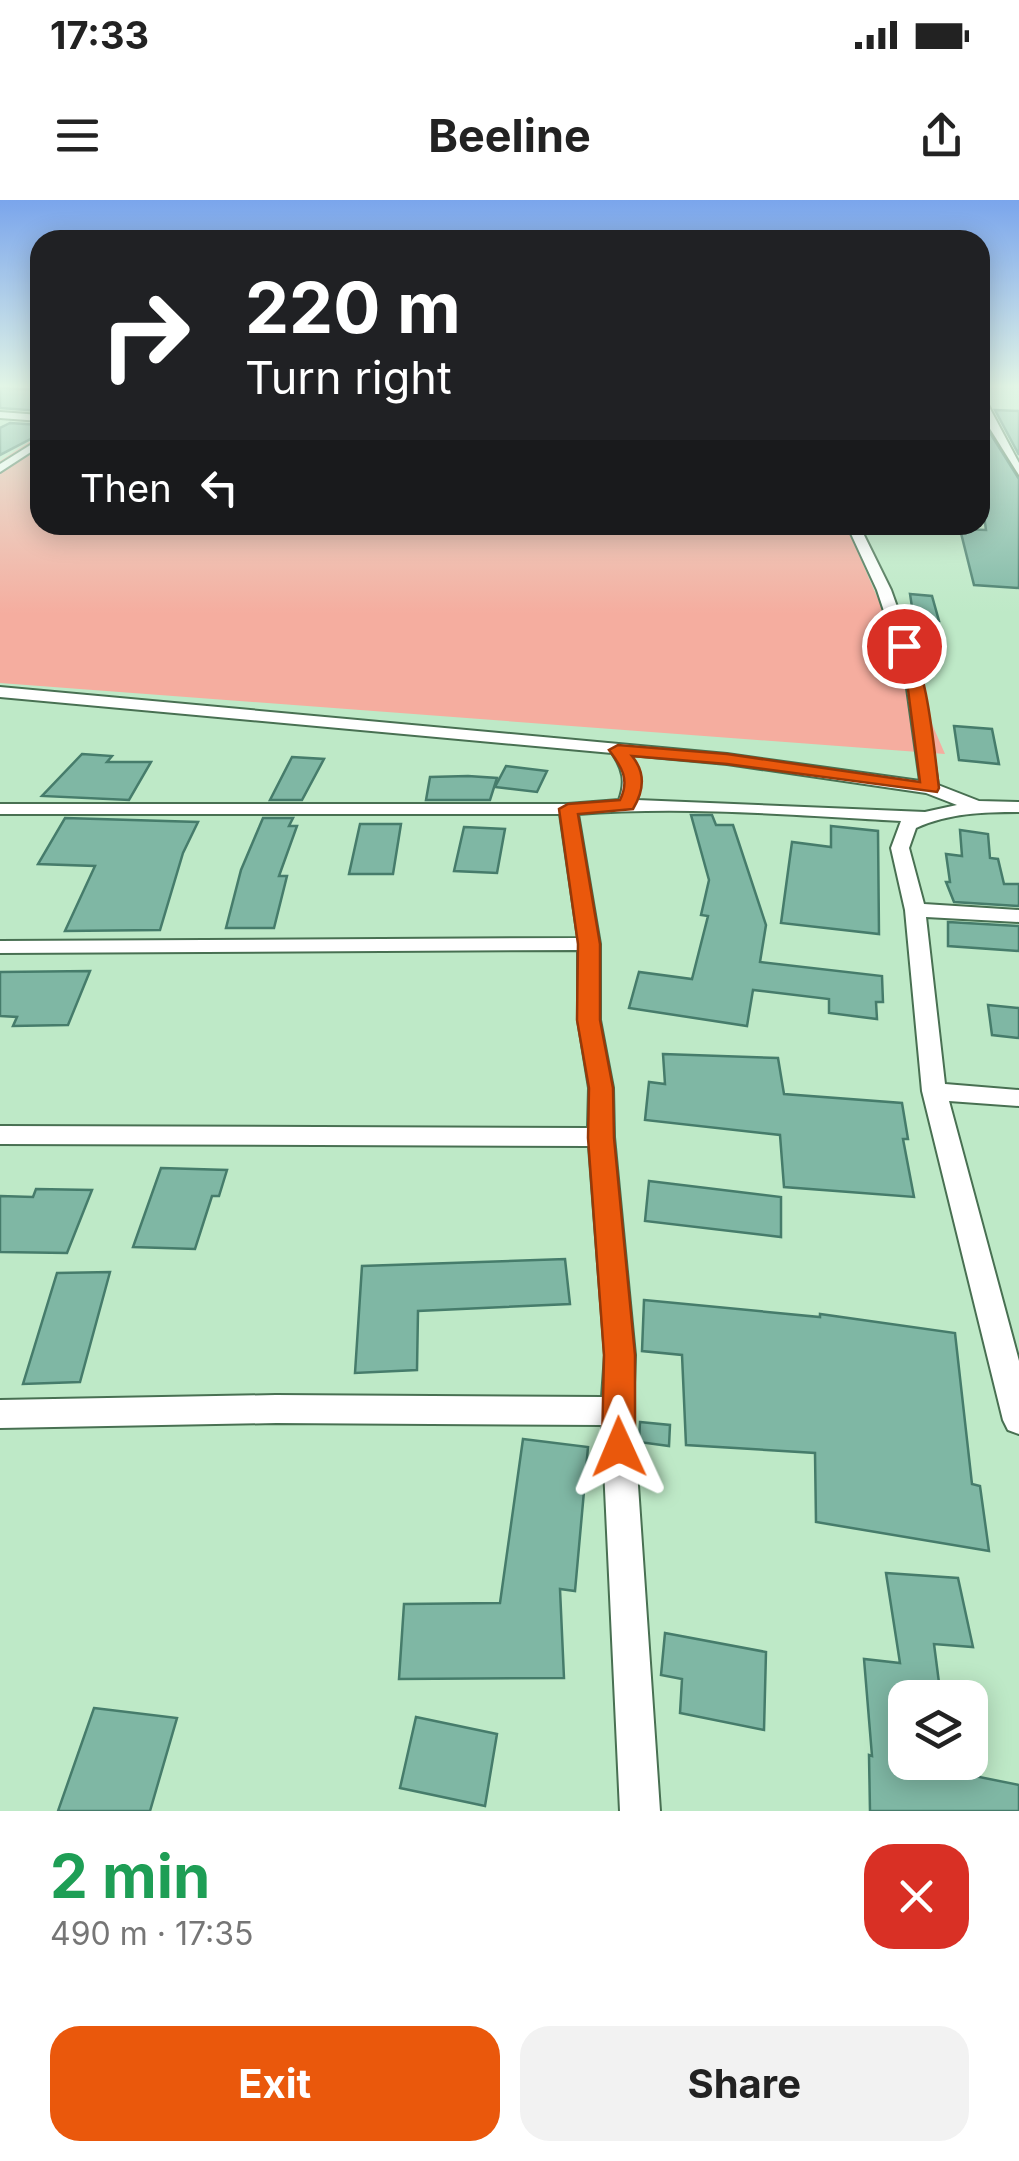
<!DOCTYPE html>
<html lang="en">
<head>
<meta charset="utf-8">
<style>
	:root { --surface:#fff; --page:#f2f2f2; --text:#222; --muted:#767676; --accent:#ea580c }
	body { margin:0; font-family:Inter,sans-serif; background:var(--page); color:var(--text); height:100vh; display:flex; flex-direction:column; font-size:38px; white-space:nowrap }
	* { box-sizing:border-box; margin:0 }
	p { font-size:32px; color:var(--muted) }
	.icon { flex:none; width:55px; height:55px; fill:none; stroke:currentColor; stroke-width:2; stroke-linecap:round; stroke-linejoin:round }
	.map { position:relative; height:1611px; overflow:hidden }
	.panel { display:flex; flex-direction:column; background:var(--surface); flex:1 }
	.panel>* { flex:none }
	.banner { position:absolute; left:30px; top:30px; width:960px; height:305px; border-radius:30px; box-shadow:0 5px 25px #0003; background:#202124; color:#fff; overflow:hidden }
	.tools { position:absolute; left:888px; top:1480px; display:grid; gap:20px }
	.tools a { display:grid; place-items:center; width:100px; height:100px; border-radius:20px; background:var(--surface); box-shadow:0 5px 25px #0003; font-size:50px }
	.pin { position:absolute; display:grid; place-items:center; width:85px; height:85px; color:#fff; margin:-42px; border:5px solid #fff; border-radius:50%; box-shadow:0 2px 10px #0007 }
	.me { position:absolute; width:110px; margin:-55px; rotate:359deg; stroke-linejoin:round; filter:drop-shadow(0 0 8px #0008) }
	.turn { display:flex; align-items:center; gap:35px; height:210px; padding:0 50px; font-size:45px }
	.turn .icon { width:130px; height:130px; stroke-width:2.5 }
	.turn b { display:block; font-size:70px; line-height:85px }
	.then { display:flex; align-items:center; height:95px; padding:0 50px; background:#0003; gap:20px; font-size:38px }
	.round { display:grid; place-items:center; flex:none; width:105px; height:105px; border-radius:30px; background:var(--page) }
	.overview { display:flex; align-items:center; justify-content:space-between; height:170px; padding:0 50px }
	h1 { font-size:60px; font-weight:700; line-height:75px; color:#1e9e55 }
	.primary-button { display:flex; gap:20px; margin-top:auto; padding:20px 50px }
	.primary-button a { flex:1; height:115px; border-radius:30px; background:var(--accent); color:#fff; font-size:40px; font-weight:700; line-height:115px; text-align:center }
	.primary-button a+a { background:var(--page); color:var(--text) }
	.status { display:flex; justify-content:space-between; align-items:center; height:70px; padding:0 50px; background:var(--surface); direction:ltr }
	.status svg { height:28px; fill:currentColor }
	header { display:flex; justify-content:space-between; align-items:center; height:130px; padding:0 50px; background:var(--surface); font-size:45px; font-weight:700 }
	.map>svg:first-child { display:block }
</style>
</head>
<body>
<div class="status"><b>17:33</b><svg viewBox="0 0 49 12"><path d="M0 12V9h3v3zM5 12V6h3v6zM10 12V3h3v9zM15 12V0h3v12zM26 1h20v11H26zM47 4h2v5h-2z"/></svg></div>
<header><svg class="icon" aria-label="menu" viewBox="0 0 24 24"><path d="M4 6h16M4 12h16M4 18h16"/></svg>Beeline<svg class="icon" aria-label="share" viewBox="0 0 24 24"><path d="M12 15V3M7 8l5-5 5 5M5 13v7h14v-7"/></svg></header>
<div class="map">
<svg width="1019" height="1611" viewBox="0 0 1019 1611">
	<rect width="100%" height="100%" fill="#bee9c7"/>
	<path fill="#f5ad9f" d="M40 235V325H846L945 554 0 483V261Z"/>
	<g fill="#7fb7a4" stroke="#467c6b" stroke-width="2.5">
		<path d="M0 188 40 190V211L0 208Z"/>
		<path d="M995 210 1019 211V255Z"/>
		<path d="M980 217 1019 279V388L974 385 960 329 986 330 980 287Z"/>
		<path d="M10 223 40 225V234L0 255V228Z"/>
		<path d="M910 394 932 396 939 421 914 420Z"/>
		<path d="M954 526 992 529 999 564 959 560Z"/>
		<path d="M82 554 112 556 107 562H151L129 600 42 596Z"/>
		<path d="M292 557 324 559 302 600H270Z"/>
		<path d="M506 566 547 571 537 592 495 587Z"/>
		<path d="M468 576 497 578 490 600H426L430 577Z"/>
		<path d="M691 615H712L716 625H733L766 725 760 762 882 776 883 802H876L877 819 829 813V799L753 790 747 826 629 808 639 772 692 779 708 716 701 715 709 680Z"/>
		<path d="M65 618 198 622 183 653 160 730 65 731 95 666 38 664Z"/>
		<path d="M263 618H293L289 626H297L279 676H287L274 728H226L241 670Z"/>
		<path d="M360 624H401L393 674H349Z"/>
		<path d="M831 626 878 631 879 734 781 723 792 642 831 647Z"/>
		<path d="M464 627 505 629 497 673 454 671Z"/>
		<path d="M960 630 988 634 990 658 998 659 1004 684H1019V706L954 702 946 682H950L946 654 962 656Z"/>
		<path d="M948 722 1019 726V751L948 746Z"/>
		<path d="M90 771 68 825 13 826 17 817 0 816V772Z"/>
		<path d="M988 805 1019 808V838L992 835Z"/>
		<path d="M663 854 778 858 784 894 902 903 908 939H903L914 997 784 987 780 935 645 920 649 882 665 884Z"/>
		<path d="M161 968 227 970 219 996H212L195 1049 133 1047Z"/>
		<path d="M649 981 781 997V1037L645 1021Z"/>
		<path d="M36 989 92 990 67 1053 0 1052V996L33 997Z"/>
		<path d="M565 1059 570 1104 418 1111 417 1170 355 1173 362 1066Z"/>
		<path d="M110 1072 80 1182 23 1184 57 1073Z"/>
		<path d="M644 1100 820 1117V1114L955 1133 972 1284 980 1286 989 1351 816 1322 815 1253 686 1245 682 1155 642 1151Z"/>
		<path d="M640 1222 670 1225 669 1246 639 1242Z"/>
		<path d="M523 1239 588 1247 575 1391 560 1389 564 1478 399 1479 404 1404 500 1403Z"/>
		<path d="M886 1373 958 1378 973 1447 934 1444 941 1498H905V1562L1019 1585V1611H870L869 1555 872 1556 864 1459 900 1463Z"/>
		<path d="M665 1433 766 1452 764 1530 680 1513 682 1479 661 1475Z"/>
		<path d="M94 1508 177 1518 150 1611H58Z"/>
		<path d="M416 1517 497 1534 485 1606 400 1588Z"/>
	</g>
	<g fill="none" stroke-linecap="round" stroke-linejoin="round">
		<g stroke="#487052" stroke-width="4">
			<g id="street">
				<path d="M980 190 1019 263V275L984 219Z"/>
				<path d="M0 212 40 215V221L0 218Z"/>
				<path d="M40 239V246L0 272V264Z"/>
				<path d="M847 325H859L891 390 921 474 938 585 979 601 1019 602V612C983 612 949 613 916 628L909 648 924 704 1019 710V722L926 717 945 884 1019 890V906L949 901 1019 1161V1234L1008 1230 1003 1220 922 891 905 710 891 648 901 621C794 615 685 606 578 614L600 744V820L613 888 614 937 635 1155 633 1211 660 1611H620L602 1225 276 1223 0 1228V1200L276 1195 602 1197 605 1155 589 946 0 944V926L588 928 589 888 578 820V750L0 753V741L578 738 560 614H0V604H568L619 600C626 582 623 569 612 553L0 497V487L727 554 920 581 905 474 877 390ZM630 555 727 564 926 593 957 605 925 612 637 600 640 576Z"/>
			</g>
		</g>
		<use href="#street" fill="#fff" fill-rule="evenodd"/>
	</g>
	<linearGradient id="sky" x2="0" y2="1"><stop stop-color="#7aa5ec"/><stop offset="0.45" stop-color="#e2f5e6"/><stop offset="1" stop-color="#e2f5e6" stop-opacity="0"/></linearGradient>
	<rect width="1019" height="414" fill="url(#sky)"/>
	<path fill="#ea580c" stroke="#983908" stroke-width="2.5" d="M904 441C927 454 935 560 939 588L937 592 727 564 632 556C646 573 644 591 633 609L578 614 600 744V820L613 888 614 938 635 1155V1247L630 1258 619 1262 607 1258 602 1247 604 1155 588 938 589 888 577 820 578 744 559 609 568 604 620 600C630 580 622 567 609 550L618 545 727 554 920 582 906 474 896 446Z"/>
</svg>
<div class="tools">
<a><svg class="icon" aria-label="layers" viewBox="0 0 24 24"><path d="M12 4l9 5-9 5-9-5zM3 14l9 5 9-5"/></svg></a>
</div>
<div class="pin" style="left:904px;top:446px;background:#d93025"><svg class="icon" aria-label="arrive" viewBox="0 0 24 24"><path d="M6 21V4h12l-3 4 3 4H6"/></svg></div>
<svg class="me" style="left:619px;top:1247px" viewBox="-20 -20 40 40"><path d="M0-17L14 15 0 8-14 15z" fill="#ea580c" stroke="#fff" stroke-width="4"/></svg>
<div class="banner">
<div class="turn"><svg class="icon" aria-label="right" viewBox="0 0 24 24"><path d="M7 20v-9h11M14 6l5 5-5 5"/></svg><div><b>220 m</b>Turn right</div></div>
<div class="then">Then<svg class="icon" aria-label="left" viewBox="0 0 24 24"><path d="M17 20v-9H6M10 6l-5 5 5 5"/></svg></div>
</div>
</div>
<section class="panel">
<div class="overview"><div><h1>2 min</h1><p>490 m · 17:35</p></div><a class="round" style="background:#d93025;color:#fff"><svg class="icon" aria-label="close" viewBox="0 0 24 24"><path d="M6 6l12 12M18 6L6 18"/></svg></a></div>
<div class="primary-button"><a>Exit</a><a>Share</a></div>
</section>
</body>
</html>
